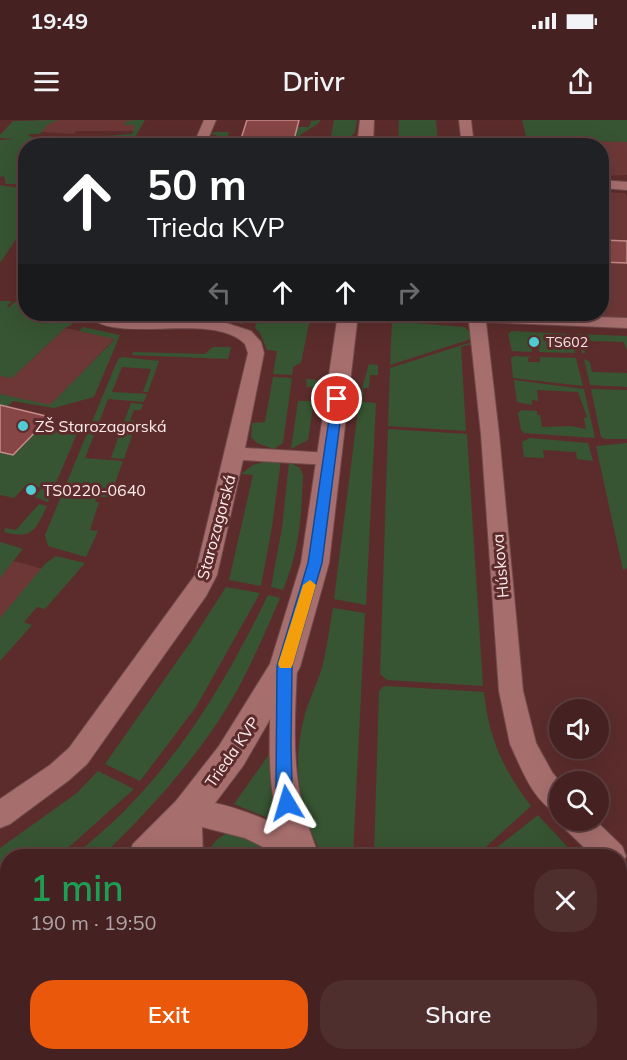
<!DOCTYPE html>
<html lang="en">
<head>
<meta charset="utf-8">
<style>
	:root { --surface:#452121; --page:#4f2e2e; --text:#f1f3f6; --muted:#b0a3a5; --line:#5d3e3f; --accent:#ea580c }
	body { margin:0; font-family:Mulish,sans-serif; background:var(--page); color:var(--text); height:100vh; display:flex; flex-direction:column; font-size:22px; white-space:nowrap }
	* { box-sizing:border-box; margin:0 }
	p { font-size:20px; color:var(--muted) }
	.icon { flex:none; width:33px; height:33px; fill:none; stroke:currentColor; stroke-width:2; stroke-linecap:round; stroke-linejoin:round }
	.map { position:relative; flex:1; overflow:hidden }
	.side { position:absolute; left:0px; top:729px; width:627px; height:212px; display:flex; flex-direction:column; background:var(--surface); border-radius:24px 24px 0 0; box-shadow:0 6px 24px #0002,0 0 0 2px var(--line) }
	.side>* { flex:none }
	.top-card { position:absolute; left:18px; top:18px; width:591px; height:183px; border-radius:24px; box-shadow:0 6px 24px #0002,0 0 0 2px var(--line); background:#202124; color:#fff; overflow:hidden }
	.controls { position:absolute; left:549px; top:579px; display:grid; gap:12px }
	.controls a { display:grid; place-items:center; width:60px; height:60px; border-radius:50%; background:var(--surface); box-shadow:0 6px 24px #0002,0 0 0 2px var(--line); font-size:30px }
	.pin { position:absolute; display:grid; place-items:center; width:51px; height:51px; color:#fff; margin:-26px; border:3px solid #fff; border-radius:50%; box-shadow:0 2px 6px #0007 }
	.me { position:absolute; width:66px; margin:-33px; rotate:353deg; stroke-linejoin:round; filter:drop-shadow(0 0 4px #0008) }
	.turn { display:flex; align-items:center; gap:21px; height:126px; padding:0 30px; font-size:27px }
	.turn .icon { width:78px; height:78px; stroke-width:2.5 }
	.turn b { display:block; font-size:42px; line-height:51px }
	.lanes { display:flex; align-items:center; height:57px; padding:0 30px; background:#0003; justify-content:center; gap:30px; direction:ltr }
	.lanes .off { opacity:.35 }
	.round { display:grid; place-items:center; flex:none; width:63px; height:63px; border-radius:24px; background:var(--page) }
	.headline { display:flex; align-items:center; justify-content:space-between; height:102px; padding:0 30px }
	h1 { font-size:36px; font-weight:600; line-height:45px; color:#1e9e55 }
	.action { display:flex; gap:12px; margin-top:auto; padding:12px 30px }
	.action a { flex:1; height:69px; border-radius:24px; background:var(--accent); color:#fff; font-size:24px; font-weight:600; line-height:69px; text-align:center }
	.action a+a { background:var(--page); color:var(--text) }
	.status { display:flex; justify-content:space-between; align-items:center; height:42px; padding:0 30px; background:var(--surface); direction:ltr }
	.status svg { height:16px; fill:currentColor }
	header { display:flex; justify-content:space-between; align-items:center; height:78px; padding:0 30px; background:var(--surface); font-size:27px; font-weight:600 }
	.map>svg:first-child { display:block }
</style>
</head>
<body>
<div class="status"><b>19:49</b><svg viewBox="0 0 49 12"><path d="M0 12V9h3v3zM5 12V6h3v6zM10 12V3h3v9zM15 12V0h3v12zM26 1h20v11H26zM47 4h2v5h-2z"/></svg></div>
<header><svg class="icon" aria-label="menu" viewBox="0 0 24 24"><path d="M4 6h16M4 12h16M4 18h16"/></svg>Drivr<svg class="icon" aria-label="share" viewBox="0 0 24 24"><path d="M12 15V3M7 8l5-5 5 5M5 13v7h14v-7"/></svg></header>
<div class="map">
<svg width="627" height="940" viewBox="0 0 627 940">
	<rect width="100%" height="100%" fill="#5c2c2c"/>
	<g fill="#6d3737">
		<path d="M39 0H141L134 11H76L73 14 29 11Z"/>
		<path d="M528 16 542 17V20L627 22V55L602 56V26L530 25Z"/>
		<path d="M602 72 625 73 627 77V203L402 194H602Z"/>
		<path d="M65 208 115 218 50 286 0 274V256L12 258Z"/>
		<path d="M0 437 46 450 0 501Z"/>
		<path d="M378 933H491L505 940H376Z"/>
	</g>
	<g fill="#375532">
		<path d="M58 0 47 5 40 14H30L28 16 45 19 43 25 26 26 25 57 20 64H6L4 56 0 57V20L15 19 0 18V15L13 1Z"/>
		<path d="M138 0H145L132 22H127L124 25H52L68 19 132 14 135 5H124L126 1Z"/>
		<path d="M320 0 319 3 300 15 297 25H212L217 15 209 14 215 12H229L226 21 293 24 297 7H309L311 1Z"/>
		<path d="M334 0H357L355 13 351 16H331Z"/>
		<path d="M399 0H436L438 25H398Z"/>
		<path d="M522 0H627V22L542 20 541 17 526 16Z"/>
		<path d="M0 65 25 69V106L0 143Z"/>
		<path d="M0 181H12L7 186 9 187 15 182H25L26 194H71L70 203 73 204 65 208 12 258 0 256Z"/>
		<path d="M141 194H246L243 204C212 197 169 207 141 194Z"/>
		<path d="M258 194H311L301 243 293 247 292 255 273 254 277 231 267 230 260 213 255 208Z"/>
		<path d="M392 201 464 207 470 212 471 219 390 245Z"/>
		<path d="M83 207 120 215 94 277 54 288 13 281 5 289 0 288V274L50 285 115 219 79 211Z"/>
		<path d="M512 211 571 214 575 233 539 232V219L529 218 532 232 512 231 508 214Z"/>
		<path d="M578 214 627 216V231L624 222 585 221 587 229H584L585 233H582L577 215Z"/>
		<path d="M472 222V224L461 227 466 311 388 306 390 248Z"/>
		<path d="M213 227H231L228 239 132 235 133 232 205 234Z"/>
		<path d="M515 236 533 237 528 238V242H540V238L535 237 576 238 583 266 513 258 511 238Z"/>
		<path d="M122 237 159 241 148 272H143L151 249 122 247 112 272 147 274 144 282 108 279 98 305 122 307 131 283 143 284 141 290H134L130 300 137 301 124 339 111 338 120 312 96 310 85 338 123 341 110 377H97L95 382H99L90 410 98 411 86 437 48 426 45 415 118 239Z"/>
		<path d="M584 239 590 242 592 252 627 253V267L590 265Z"/>
		<path d="M369 244 378 245V255H370L369 268H363V282L376 283 366 485 334 479 360 275Z"/>
		<path d="M273 257 292 258 283 323 274 329 257 323 251 317 252 303 265 302Z"/>
		<path d="M306 259 317 260 308 320 291 329 298 281H311L312 267H307Z"/>
		<path d="M514 260 584 269 595 318 524 313 521 310 518 293 521 290 537 291V295H540L542 307 571 306 586 309 584 298 587 297 578 272 537 270 538 281 532 280V285L517 282Z"/>
		<path d="M591 269 627 270V319H605L601 317Z"/>
		<path d="M62 303 74 306 78 311 48 382 35 377 42 368 27 364 14 378 0 375V332L13 335 35 312 50 315Z"/>
		<path d="M388 309 467 314 483 566 387 560 380 554Z"/>
		<path d="M530 318 588 323 593 341 577 339 576 332 543 330 544 338 524 337 522 322Z"/>
		<path d="M627 323V448L623 450 596 326Z"/>
		<path d="M271 340H281L272 407 261 466 229 460 253 355 241 354 253 345Z"/>
		<path d="M289 342 300 348 303 355C301 399 300 428 283 470L271 467 282 408Z"/>
		<path d="M39 384 47 386C36 409 33 420 4 412L5 408 16 410Z"/>
		<path d="M0 422 20 428 22 430 0 458Z"/>
		<path d="M56 436 85 443 45 489 37 487 24 502 32 505 0 541V498L45 444Z"/>
		<path d="M226 467 260 473 196 587 140 661 105 644 192 520Z"/>
		<path d="M268 475 280 478C265 513 250 548 231 581 197 638 149 691 102 736H73C163 667 219 576 268 475Z"/>
		<path d="M333 488 365 493 353 736H323C298 692 291 644 305 594 309 580 316 566 321 551 327 531 329 508 333 488Z"/>
		<path d="M387 566 484 572C489 619 503 649 531 686L476 736H374L379 572 382 567Z"/>
		<path d="M270 633 282 704 234 684Z"/>
		<path d="M98 651 134 669 59 736H8L7 776 0 782V728L77 673Z"/>
		<path d="M538 695 576 736H486Z"/>
		<path d="M236 710 288 733 293 736H208C212 721 220 715 236 710Z"/>
		<path d="M627 811V870L620 867V812Z"/>
		<path d="M7 922 8 933H130L117 940H0V926Z"/>
		<path d="M161 933H372L371 940H148Z"/>
	</g>
	<g fill="#874545" stroke="#c58c8a" stroke-width="1.5">
		<path d="M247 0H299L293 24 240 22Z"/>
		<path d="M602 120 627 121V143L602 142Z"/>
		<path d="M0 285 50 297 13 335 0 332Z"/>
	</g>
	<g fill="none" stroke-linecap="round" stroke-linejoin="round">
		<g stroke="#714a4c" stroke-width="2">
			<g id="minor">
				<path d="M204 0H216L205 26H193Z"/>
				<path d="M459 0H471L474 26H462Z"/>
				<path d="M602 60 627 62V70L602 68Z"/>
				<path d="M87 194 220 201 251 211 261 222 264 233 245 328 330 333 337 335 340 339 337 343 330 345 243 340 217 455 206 476 87 644 68 661 10 704 0 708V679L50 645 69 628 195 455 248 233 245 224C212 190 112 227 87 194Z"/>
				<path d="M393 194H509L627 198V208L486 202 499 314 523 571 536 623 552 652 560 662V694C534 685 521 647 510 624L499 571 481 314 469 202 401 199Z"/>
				<path d="M285 537 294 540 297 547C295 595 291 645 304 692 308 708 314 722 319 736H281L245 718 202 707 203 736H175L174 692 178 683C204 674 255 694 279 706 265 654 270 600 273 547L276 540Z"/>
				<path d="M561 700H595L622 726 626 736 622 746 620 747V736H593L565 709Z"/>
				<path d="M8 873V905L0 908V876Z"/>
				<path d="M620 923 627 927V940H589L586 933H620Z"/>
			</g>
		</g>
		<g stroke="#714a4c" stroke-width="2">
			<g id="tertiary">
				<path d="M360 0H374L373 26H357Z"/>
				<path d="M338 194H358L329 443 300 547 243 646 200 703 170 736H128L133 724 176 681 219 626 270 544 301 443Z"/>
				<path d="M8 844V887L0 890V847Z"/>
			</g>
		</g>
		<use href="#minor" fill="#a66f6e" fill-rule="evenodd"/>
		<use href="#tertiary" fill="#a66f6e" fill-rule="evenodd"/>
	</g>
	<path fill="#1a73e8" stroke="#114b97" stroke-width="1.5" d="M337 276 343 279 322 443 292 546 291 624 292 667 295 683 293 688 287 690 281 688 276 667 277 546 308 443 332 279Z"/>
	<path fill="#f59e0b" d="M310 460 316 465 293 544 291 548H280L278 544 303 465Z"/>
	<g fill="#51ccd4" stroke="#5c2c2c" stroke-width="2">
		<circle cx="534" cy="222" r="6"/>
		<circle cx="23" cy="306" r="6"/>
		<circle cx="31" cy="370" r="6"/>
	</g>
	<g text-anchor="middle" dominant-baseline="central" stroke-width="6" stroke-linejoin="round" paint-order="stroke">
		<g font-size="14" fill="#feebea" stroke="#5c2c2c" text-anchor="start">
			<text x="546" y="222">TS602</text>
		</g>
		<g font-size="16" fill="#feebea" stroke="#5c2c2c" text-anchor="start">
			<text x="35" y="306">ZŠ Starozagorská</text>
			<text x="43" y="370">TS0220-0640</text>
		</g>
		<g font-size="16" fill="#feebea" stroke="#5c2c2c">
			<text transform="translate(216 407) rotate(-75)">Starozagorská</text>
			<text transform="translate(500 446) rotate(-95)">Húskova</text>
			<text transform="translate(232 632) rotate(-55)">Trieda KVP</text>
		</g>
	</g>
</svg>
<div class="controls">
<a><svg class="icon" aria-label="sound" viewBox="0 0 24 24"><path d="M4 9h4l5-4v14l-5-4H4zM17 9q2 3 0 6"/></svg></a>
<a><svg class="icon" aria-label="search" viewBox="0 0 24 24"><circle cx="10" cy="10" r="6"/><path d="M15 15l6 6"/></svg></a>
</div>
<div class="pin" style="left:337px;top:279px;background:#d93025"><svg class="icon" aria-label="arrive" viewBox="0 0 24 24"><path d="M6 21V4h12l-3 4 3 4H6"/></svg></div>
<svg class="me" style="left:287px;top:683px" viewBox="-20 -20 40 40"><path d="M0-17L14 15 0 8-14 15z" fill="#1a73e8" stroke="#fff" stroke-width="4"/></svg>
<div class="top-card">
<div class="turn"><svg class="icon" aria-label="ahead" viewBox="0 0 24 24"><path d="M12 20V5M6 11l6-6 6 6"/></svg><div><b>50 m</b>Trieda KVP</div></div>
<div class="lanes"><svg class="icon off" aria-label="left" viewBox="0 0 24 24"><path d="M17 20v-9H6M10 6l-5 5 5 5"/></svg><svg class="icon" aria-label="ahead" viewBox="0 0 24 24"><path d="M12 20V5M6 11l6-6 6 6"/></svg><svg class="icon" aria-label="ahead" viewBox="0 0 24 24"><path d="M12 20V5M6 11l6-6 6 6"/></svg><svg class="icon off" aria-label="right" viewBox="0 0 24 24"><path d="M7 20v-9h11M14 6l5 5-5 5"/></svg></div>
</div>
<section class="side">
<div class="headline"><div><h1>1 min</h1><p>190 m · 19:50</p></div><a class="round"><svg class="icon" aria-label="close" viewBox="0 0 24 24"><path d="M6 6l12 12M18 6L6 18"/></svg></a></div>
<div class="action"><a>Exit</a><a>Share</a></div>
</section>
</div>
</body>
</html>
